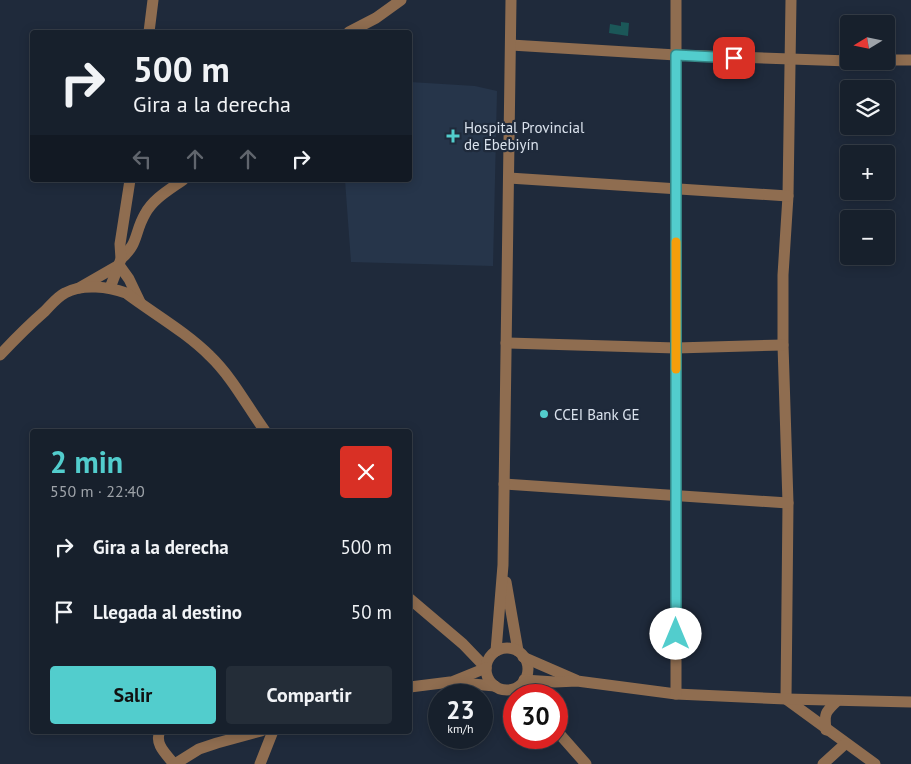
<!DOCTYPE html>
<html lang="es">
<head>
<meta charset="utf-8">
<style>
	:root { --surface:#17202c; --page:#242d38; --text:#f1f3f6; --muted:#9ea3a9; --line:#363e48; --accent:#52cdcd }
	body { margin:0; font-family:"PT Sans",sans-serif; background:var(--page); color:var(--text); height:100vh; display:flex; flex-direction:column; font-size:19px; white-space:nowrap }
	* { box-sizing:border-box; margin:0 }
	p { font-size:16px; color:var(--muted) }
	.icon { flex:none; width:28px; height:28px; fill:none; stroke:currentColor; stroke-width:2; stroke-linecap:round; stroke-linejoin:round }
	.map { position:relative; flex:1; overflow:hidden }
	.drawer { position:absolute; left:30px; top:429px; width:382px; height:305px; display:flex; flex-direction:column; background:var(--surface); border-radius:5px; box-shadow:0 2px 12px #0003,0 0 0 1px var(--line) }
	.drawer>* { flex:none }
	.banner { position:absolute; left:30px; top:30px; width:382px; height:152px; border-radius:5px; box-shadow:0 2px 12px #0003,0 0 0 1px var(--line); background:#17202c; color:var(--text); overflow:hidden }
	.needle { width:32px; rotate:260deg }
	.buttons { position:absolute; left:840px; top:15px; display:grid; gap:10px }
	.buttons a { display:grid; place-items:center; width:55px; height:55px; border-radius:5px; background:var(--surface); box-shadow:0 2px 12px #0003,0 0 0 1px var(--line); font-size:25px }
	.speed { position:absolute; left:428px; top:684px; display:flex; gap:10px; font-size:25px; font-weight:700; text-align:center }
	.speed>* { display:grid; place-content:center; width:65px; height:65px; border-radius:50%; background:var(--surface); box-shadow:0 2px 12px #0003,0 0 0 1px var(--line); line-height:1 }
	.speed small { font-size:12px; font-weight:400 }
	.speed .limit { border:8px solid #d22; background:#fff; color:#111 }
	.pin { position:absolute; display:grid; place-items:center; width:42px; height:42px; color:#fff; margin:-21px; border-radius:10px; box-shadow:0 2px 8px #0006 }
	.me { position:absolute; width:55px; margin:-28px; rotate:0deg; stroke-linejoin:round; filter:drop-shadow(0 0 4px #0008) }
	.turn { display:flex; align-items:center; gap:18px; height:105px; padding:0 20px; font-size:22px }
	.turn .icon { width:65px; height:65px; stroke-width:2.5 }
	.turn b { display:block; font-size:35px; line-height:42px }
	.lanes { display:flex; align-items:center; height:48px; padding:0 20px; background:#0003; justify-content:center; gap:25px; direction:ltr }
	.lanes .off { opacity:.35 }
	.round { display:grid; place-items:center; flex:none; width:52px; height:52px; border-radius:5px; background:var(--page) }
	.head { display:flex; align-items:center; justify-content:space-between; height:85px; padding:0 20px }
	h1 { font-size:30px; font-weight:700; line-height:38px; color:var(--accent) }
	.action { display:flex; gap:10px; margin-top:auto; padding:10px 20px }
	.action a { flex:1; height:58px; border-radius:5px; background:var(--accent); color:#111; font-size:20px; font-weight:700; line-height:58px; text-align:center }
	.action a+a { background:var(--page); color:var(--text) }
	ul { padding:0; list-style:none }
	li { display:flex; align-items:center; gap:15px; height:65px; padding:0 20px }
	li div { flex:1 }
	li b { display:block; font-size:19px }
	li em { font-style:normal }
	.map>svg:first-child { display:block }
</style>
</head>
<body>
<div class="map">
<svg width="911" height="764" viewBox="0 0 911 764">
	<rect width="100%" height="100%" fill="#1f2a3b"/>
	<path fill="#26354a" d="M410 82 475 86 497 91 493 266 351 262 345 180H410Z"/>
	<path fill="#1b5758" d="M621 22 629 23 628 36 609 33 610 24 621 26Z"/>
	<g fill="none" stroke-linecap="round" stroke-linejoin="round">
		<g stroke="#8f6d50" stroke-width="11">
			<path d="M791 0 788 196 783 275V345L788 503 786 699 875 764"/>
			<path d="M149 32 153 0"/>
			<path d="M349 32 376 18 401 0"/>
			<path d="M511 45 676 55 849 61"/>
			<path d="M886 60H911"/>
			<path d="M509 178 788 196"/>
			<path d="M121 259C139 243 134 233 145 214 153 199 169 190 183 180"/>
			<path d="M79 288 119 265 129 279 140 302"/>
			<path d="M110 288 121 259 120 244 130 180"/>
			<path d="M506 343 676 348 783 345"/>
			<path d="M0 355C14 340 29 325 45 311 51 305 57 297 65 293 83 283 109 287 126 293 154 314 186 332 210 356 232 377 247 406 265 431"/>
			<path d="M504 484 788 503"/>
			<path d="M506 582 518 651"/>
			<path d="M410 599 463 644 486 668"/>
			<circle cx="507" cy="669" r="21"/>
			<path d="M496 651 503 565 511 0"/>
			<path d="M523 657 576 680"/>
			<path d="M524 680 555 682 577 681 676 694 786 699 911 702"/>
			<path d="M524 680 530 684 537 695"/>
			<path d="M454 681 486 668"/>
			<path d="M410 687 450 682 495 686"/>
			<path d="M676 694V0"/>
			<path d="M556 730 586 764"/>
			<path d="M826 730C824 714 825 712 837 701"/>
			<path d="M160 731C154 744 166 754 174 764"/>
			<path d="M175 764 199 749 217 743 261 731"/>
			<path d="M260 764 273 731"/>
			<path d="M823 764 845 744"/>
		</g>
	</g>
	<g fill="none" stroke-linecap="round" stroke-linejoin="round">
		<g stroke="#358585" stroke-width="12">
			<path id="route" d="M676 634V55L734 58"/>
		</g>
		<use href="#route" stroke="#52cdcd" stroke-width="9"/>
		<path stroke="#f59e0b" stroke-width="9" d="M676 369V242"/>
	</g>
	<g fill="#52cdcd" stroke="#1f2a3b" stroke-width="2">
		<path d="M450.5 128.5h5v5h5v5h-5v5h-5v-5h-5v-5h5z"/>
		<circle cx="544" cy="414" r="5"/>
	</g>
	<g text-anchor="middle" dominant-baseline="central" stroke-width="4.5" stroke-linejoin="round" paint-order="stroke">
		<g font-size="15" fill="#dae2ed" stroke="#1f2a3b" text-anchor="start">
			<text x="464" y="127">Hospital Provincial<tspan x="464" dy="17">de Ebebiyín</tspan></text>
			<text x="554" y="414">CCEI Bank GE</text>
		</g>
	</g>
</svg>
<div class="buttons">
<a><svg class="needle" viewBox="-14 -14 28 28"><path d="M0-13l5 13h-10z" fill="#e53935"/><path d="M0 13l5-13h-10z" fill="#9ea3a9"/></svg></a>
<a><svg class="icon" aria-label="layers" viewBox="0 0 24 24"><path d="M12 4l9 5-9 5-9-5zM3 14l9 5 9-5"/></svg></a>
<a>+</a>
<a>−</a>
</div>
<div class="speed"><div>23<small>km/h</small></div><div class="limit">30</div></div>
<div class="pin" style="left:734px;top:58px;background:#d93025"><svg class="icon" aria-label="arrive" viewBox="0 0 24 24"><path d="M6 21V4h12l-3 4 3 4H6"/></svg></div>
<svg class="me" style="left:676px;top:634px" viewBox="-20 -20 40 40"><circle r="19" fill="#fff"/><path d="M0-13L10 11 0 6-10 11z" fill="#52cdcd"/></svg>
<div class="banner">
<div class="turn"><svg class="icon" aria-label="right" viewBox="0 0 24 24"><path d="M7 20v-9h11M14 6l5 5-5 5"/></svg><div><b>500 m</b>Gira a la derecha</div></div>
<div class="lanes"><svg class="icon off" aria-label="left" viewBox="0 0 24 24"><path d="M17 20v-9H6M10 6l-5 5 5 5"/></svg><svg class="icon off" aria-label="ahead" viewBox="0 0 24 24"><path d="M12 20V5M6 11l6-6 6 6"/></svg><svg class="icon off" aria-label="ahead" viewBox="0 0 24 24"><path d="M12 20V5M6 11l6-6 6 6"/></svg><svg class="icon" aria-label="right" viewBox="0 0 24 24"><path d="M7 20v-9h11M14 6l5 5-5 5"/></svg></div>
</div>
<section class="drawer">
<div class="head"><div><h1>2 min</h1><p>550 m · 22:40</p></div><a class="round" style="background:#d93025;color:#fff"><svg class="icon" aria-label="close" viewBox="0 0 24 24"><path d="M6 6l12 12M18 6L6 18"/></svg></a></div>
<ul>
<li><svg class="icon" aria-label="right" viewBox="0 0 24 24"><path d="M7 20v-9h11M14 6l5 5-5 5"/></svg><div><b>Gira a la derecha</b></div><em>500 m</em></li>
<li><svg class="icon" aria-label="arrive" viewBox="0 0 24 24"><path d="M6 21V4h12l-3 4 3 4H6"/></svg><div><b>Llegada al destino</b></div><em>50 m</em></li>
</ul>
<div class="action"><a>Salir</a><a>Compartir</a></div>
</section>
</div>
</body>
</html>
